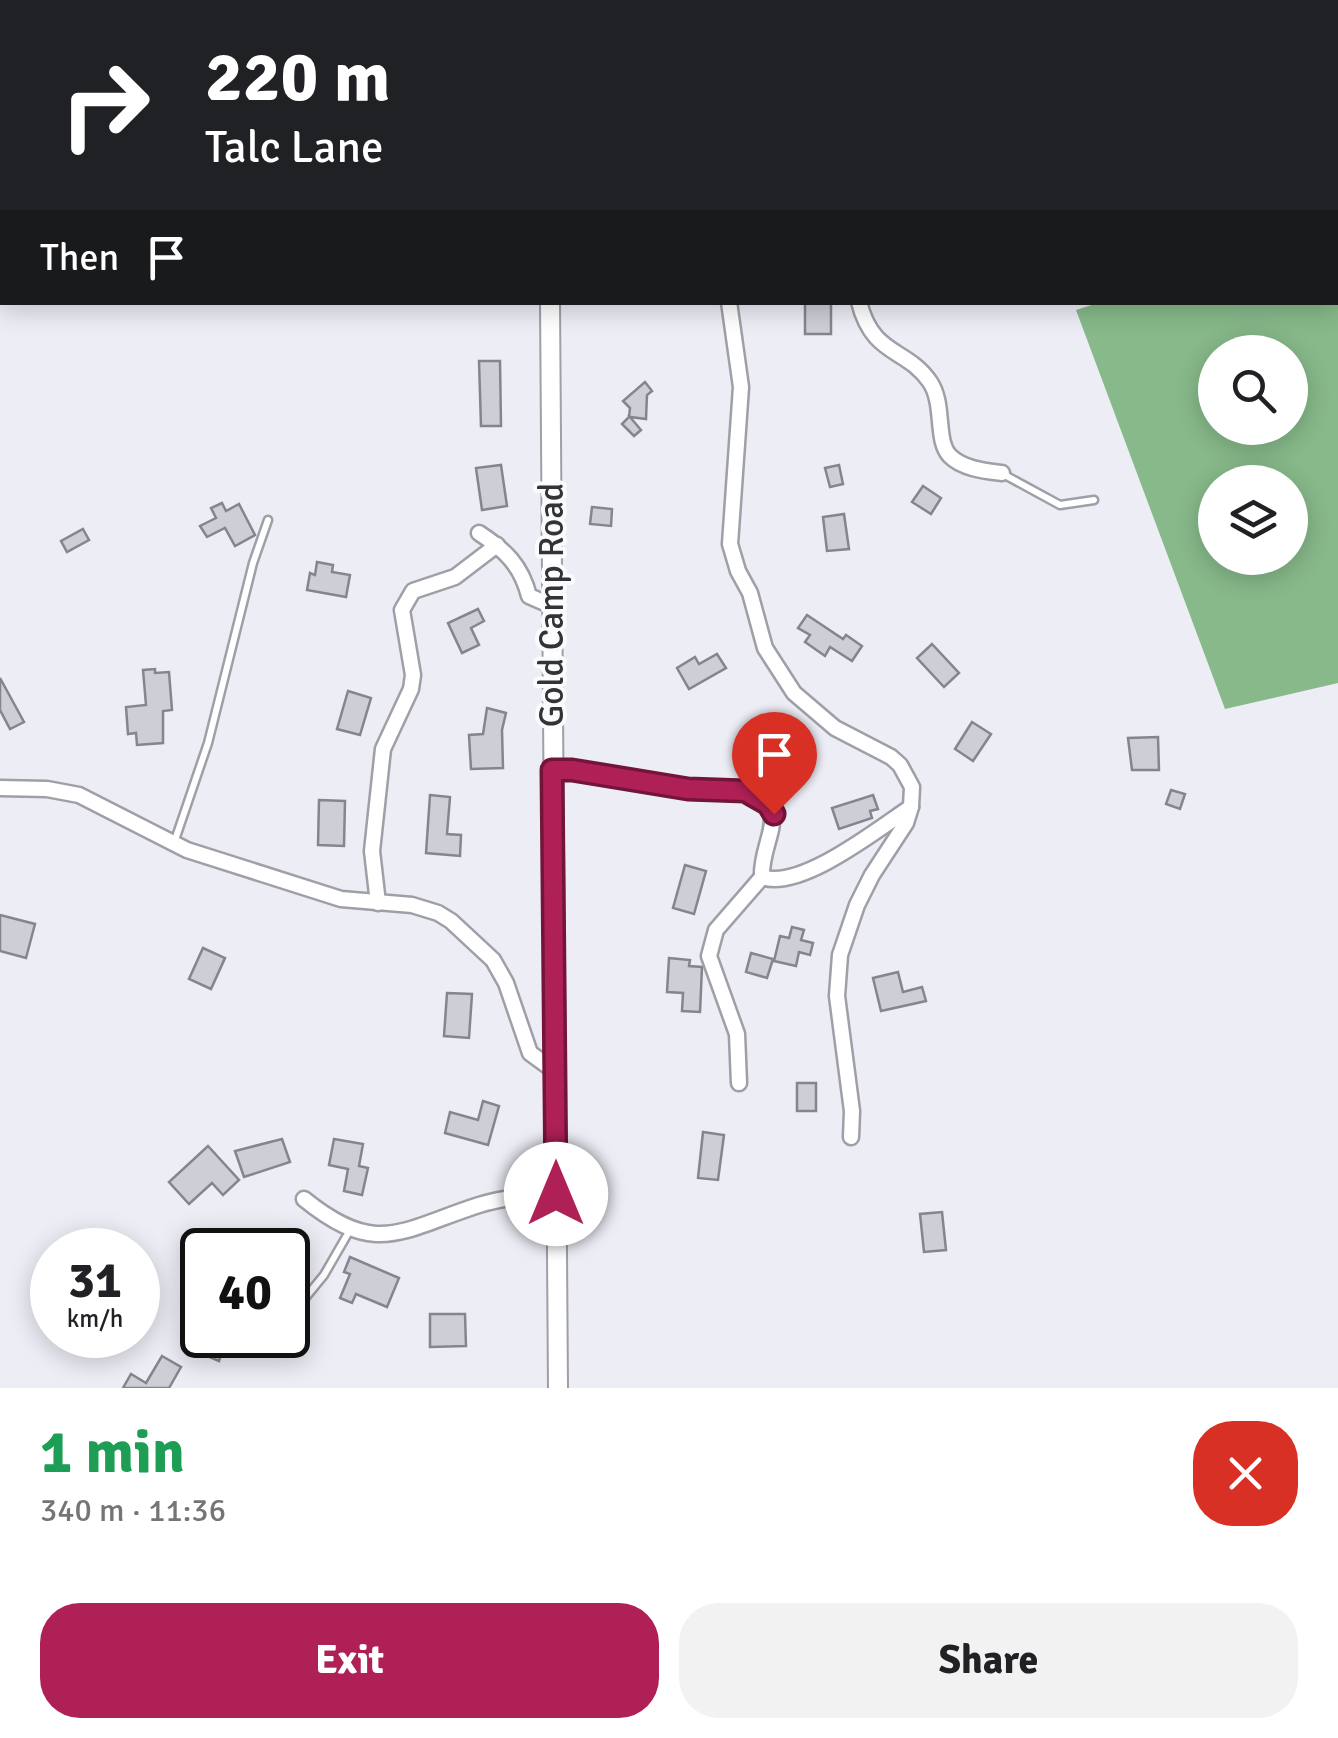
<!DOCTYPE html>
<html lang="en">
<head>
<meta charset="utf-8">
<style>
	:root { --surface:#fff; --page:#f2f2f2; --text:#202124; --muted:#757577; --accent:#af2056 }
	body { margin:0; font-family:Signika,sans-serif; background:var(--page); color:var(--text); height:100vh; display:flex; flex-direction:column; font-size:38px; white-space:nowrap }
	* { box-sizing:border-box; margin:0 }
	p { font-size:32px; color:var(--muted) }
	.icon { flex:none; width:55px; height:55px; fill:none; stroke:currentColor; stroke-width:2; stroke-linecap:round; stroke-linejoin:round }
	.map { position:relative; height:1388px; overflow:hidden }
	.panel { display:flex; flex-direction:column; background:var(--surface); flex:1 }
	.panel>* { flex:none }
	.top-card { position:absolute; left:0px; top:0px; width:1340px; height:305px; box-shadow:0 5px 25px #0003; background:#202124; color:#fff; overflow:hidden }
	.fabs { position:absolute; left:1198px; top:335px; display:grid; gap:20px }
	.fabs a { display:grid; place-items:center; width:110px; height:110px; border-radius:50%; background:var(--surface); box-shadow:0 5px 25px #0003; font-size:50px }
	.speed { position:absolute; left:30px; top:1228px; display:flex; gap:20px; font-size:50px; font-weight:700; text-align:center }
	.speed>* { display:grid; place-content:center; width:130px; height:130px; border-radius:50%; background:var(--surface); box-shadow:0 5px 25px #0003; line-height:1 }
	.speed small { font-size:25px; font-weight:400 }
	.speed .limit { border:5px solid #111; border-radius:15px; background:#fff; color:#111 }
	.pin { position:absolute; display:grid; place-items:center; width:85px; height:85px; color:#fff; margin:-102px -42px; border-radius:50% 50% 50% 0; rotate:-45deg; box-shadow:0 0 10px #0007 }
	.pin .icon { rotate:45deg }
	.me { position:absolute; width:110px; margin:-55px; rotate:0deg; stroke-linejoin:round; filter:drop-shadow(0 0 8px #0008) }
	.turn { display:flex; align-items:center; gap:35px; height:210px; padding:0 40px; font-size:45px }
	.turn .icon { width:130px; height:130px; stroke-width:2.5 }
	.turn b { display:block; font-size:70px; line-height:85px }
	.then { display:flex; align-items:center; height:95px; padding:0 40px; background:#0003; gap:20px; font-size:38px }
	.round { display:grid; place-items:center; flex:none; width:105px; height:105px; border-radius:40px; background:var(--page) }
	.headline { display:flex; align-items:center; justify-content:space-between; height:170px; padding:0 40px }
	h1 { font-size:60px; font-weight:700; line-height:75px; color:#1e9e55 }
	.action { display:flex; gap:20px; margin-top:auto; padding:20px 40px }
	.action a { flex:1; height:115px; border-radius:40px; background:var(--accent); color:#fff; font-size:40px; font-weight:700; line-height:115px; text-align:center }
	.action a+a { background:var(--page); color:var(--text) }
	.map>svg:first-child { display:block }
</style>
</head>
<body>
<div class="map">
<svg width="1338" height="1388" viewBox="0 0 1338 1388">
	<rect width="100%" height="100%" fill="#ecedf5"/>
	<path fill="#87b98a" fill-rule="evenodd" d="M1338 229V683L1225 709 1076 310 1101 302H1338ZM1215 352H1290V428H1215ZM1215 482H1290V558H1215Z"/>
	<g fill="#cdced6" stroke="#85868d" stroke-width="2.5">
		<rect x="805" y="302" width="26" height="32"/>
		<path d="M479 361H500L501 426H481Z"/>
		<path d="M645 382 652 391 647 395 646 419 630 417 641 430 634 436 622 424 629 417 630 408 623 401Z"/>
		<path d="M501 465 507 506 482 510 476 468Z"/>
		<path d="M839 465 843 484 830 487 825 468Z"/>
		<path d="M923 486 941 498 931 514 912 502Z"/>
		<path d="M222 503 226 511 239 504 255 535 235 546 225 528 207 537 200 526 216 518 211 508Z"/>
		<path d="M592 507 612 509 611 526 590 524Z"/>
		<path d="M844 514 849 549 827 551 823 517Z"/>
		<path d="M83 529 89 540 67 552 61 541Z"/>
		<path d="M317 562 333 565 332 572 350 575 346 597 307 590 310 573 315 575Z"/>
		<path d="M478 609 484 621 471 628 479 645 462 653 448 623Z"/>
		<path d="M807 615 843 639 846 635 862 646 852 661 830 647 825 656 805 642 810 635 798 628Z"/>
		<path d="M932 644 959 673 944 687 917 658Z"/>
		<path d="M717 654 726 668 689 689 677 668 695 657 699 664Z"/>
		<path d="M155 669V673L169 672 172 710 163 711V743L137 745 136 733 128 734 126 707 146 705 143 670Z"/>
		<path d="M0 678 24 722 10 729 0 710Z"/>
		<path d="M348 691 371 698 360 735 337 729Z"/>
		<path d="M487 708 506 713 502 730 503 768 471 769 469 735 483 734Z"/>
		<path d="M972 722 991 734 973 761 955 749Z"/>
		<path d="M1158 737 1159 770H1132L1128 738Z"/>
		<path d="M1171 790 1185 794 1180 809 1166 804Z"/>
		<path d="M430 795 450 797 447 834 461 835 460 856 426 853Z"/>
		<path d="M873 795 878 809 870 811 872 818 839 829 832 808Z"/>
		<path d="M319 800 345 801 344 846 318 845Z"/>
		<path d="M685 865 706 871 694 914 673 908Z"/>
		<path d="M0 915 35 924 26 958 0 951Z"/>
		<path d="M792 927 804 930 801 940 813 943 810 955 799 952 796 966 774 961 780 936 789 938Z"/>
		<path d="M203 948 225 958 211 989 189 979Z"/>
		<path d="M751 953 773 959 767 978 746 972Z"/>
		<path d="M669 958 690 960 689 966 702 967 700 1012 682 1011 683 993 667 992Z"/>
		<path d="M898 972 903 992 922 987 926 1001 881 1011 873 978Z"/>
		<path d="M447 993 472 994 469 1038 444 1036Z"/>
		<rect x="797" y="1083" width="19" height="28"/>
		<path d="M483 1101 499 1106 488 1145 445 1133 450 1112 478 1120Z"/>
		<path d="M703 1132 724 1135 718 1180 698 1178Z"/>
		<path d="M282 1139 290 1162 244 1177 235 1151Z"/>
		<path d="M334 1139 363 1144 359 1166 368 1168 362 1195 344 1191 348 1169 329 1165Z"/>
		<path d="M208 1146 239 1180 223 1195 212 1183 189 1204 169 1182Z"/>
		<path d="M942 1212 946 1250 924 1252 920 1214Z"/>
		<path d="M288 1257 306 1271 288 1294Z"/>
		<path d="M350 1257 399 1278 387 1307 356 1294 352 1303 340 1298 350 1274 344 1272Z"/>
		<path d="M202 1304V1335H228L219 1361 184 1346Z"/>
		<path d="M430 1314H465L466 1346 430 1347Z"/>
		<path d="M162 1356 181 1367 169 1388H123L131 1374 146 1383Z"/>
	</g>
	<g fill="none" stroke-linecap="round" stroke-linejoin="round">
		<g stroke="#9e9fa7" stroke-width="11">
			<g id="service">
				<path d="M160 2 161 0"/>
				<path d="M185 2 186 0"/>
				<path d="M1003 474 1060 505 1094 500"/>
				<path d="M174 843 208 743 253 563 268 520"/>
				<path d="M288 1319 324 1275 350 1230"/>
				<path d="M245 1339 265 1342 273 1335"/>
			</g>
		</g>
		<g stroke="#9e9fa7" stroke-width="19">
			<g id="minor">
				<path d="M860 0 864 2"/>
				<path d="M686 2 689 0"/>
				<path d="M0 199 2 198"/>
				<path d="M729 302 741 387 730 544 738 571 750 593 765 648 794 693 835 728 891 757 900 765 912 787 911 807 906 823 872 875 857 905 840 955 837 996 852 1111 851 1137"/>
				<path d="M859 302C873 357 906 347 930 382 945 404 935 441 950 456 963 469 986 471 1002 473"/>
				<path d="M479 533C505 550 521 565 529 596L552 606"/>
				<path d="M552 770H572L660 786 745 791C795 810 760 839 762 877"/>
				<path d="M0 788 47 789 79 795 187 850 341 899 412 905 438 913 451 921 493 960 506 983 530 1053 556 1072"/>
				<path d="M762 877C800 891 878 829 911 807"/>
				<path d="M378 903 372 851 383 749 411 689 413 675 402 610 413 591 455 577 497 545"/>
				<path d="M739 1083 737 1034 709 956 716 930 762 877"/>
				<path d="M304 1199C377 1258 401 1230 479 1205 504 1197 530 1195 557 1194"/>
			</g>
		</g>
		<g stroke="#9e9fa7" stroke-width="22">
			<g id="tertiary">
				<path d="M545 2V0"/>
				<path d="M550 302 558 1388"/>
			</g>
		</g>
		<use href="#service" stroke="#fff" stroke-width="6"/>
		<use href="#minor" stroke="#fff" stroke-width="14"/>
		<use href="#tertiary" stroke="#fff" stroke-width="18"/>
	</g>
	<g fill="none" stroke-linecap="round" stroke-linejoin="round">
		<g stroke="#721538" stroke-width="25">
			<path id="route" d="M556 1194 552 770H572L688 789 745 791 768 804 774 814"/>
		</g>
		<use href="#route" stroke="#af2056" stroke-width="18"/>
	</g>
	<g text-anchor="middle" dominant-baseline="central" stroke-width="8" stroke-linejoin="round" paint-order="stroke">
		<g font-size="35" fill="#333336" stroke="#fafbfe">
			<text transform="translate(551 605) rotate(-90)">Gold Camp Road</text>
		</g>
	</g>
</svg>
<div class="fabs">
<a><svg class="icon" aria-label="search" viewBox="0 0 24 24"><circle cx="10" cy="10" r="6"/><path d="M15 15l6 6"/></svg></a>
<a><svg class="icon" aria-label="layers" viewBox="0 0 24 24"><path d="M12 4l9 5-9 5-9-5zM3 14l9 5 9-5"/></svg></a>
</div>
<div class="speed"><div>31<small>km/h</small></div><div class="limit">40</div></div>
<div class="pin" style="left:774px;top:814px;background:#d93025"><svg class="icon" aria-label="arrive" viewBox="0 0 24 24"><path d="M6 21V4h12l-3 4 3 4H6"/></svg></div>
<svg class="me" style="left:556px;top:1194px" viewBox="-20 -20 40 40"><circle r="19" fill="#fff"/><path d="M0-13L10 11 0 6-10 11z" fill="#af2056"/></svg>
<div class="top-card">
<div class="turn"><svg class="icon" aria-label="right" viewBox="0 0 24 24"><path d="M7 20v-9h11M14 6l5 5-5 5"/></svg><div><b>220 m</b>Talc Lane</div></div>
<div class="then">Then<svg class="icon" aria-label="arrive" viewBox="0 0 24 24"><path d="M6 21V4h12l-3 4 3 4H6"/></svg></div>
</div>
</div>
<section class="panel">
<div class="headline"><div><h1>1 min</h1><p>340 m · 11:36</p></div><a class="round" style="background:#d93025;color:#fff"><svg class="icon" aria-label="close" viewBox="0 0 24 24"><path d="M6 6l12 12M18 6L6 18"/></svg></a></div>
<div class="action"><a>Exit</a><a>Share</a></div>
</section>
</body>
</html>
